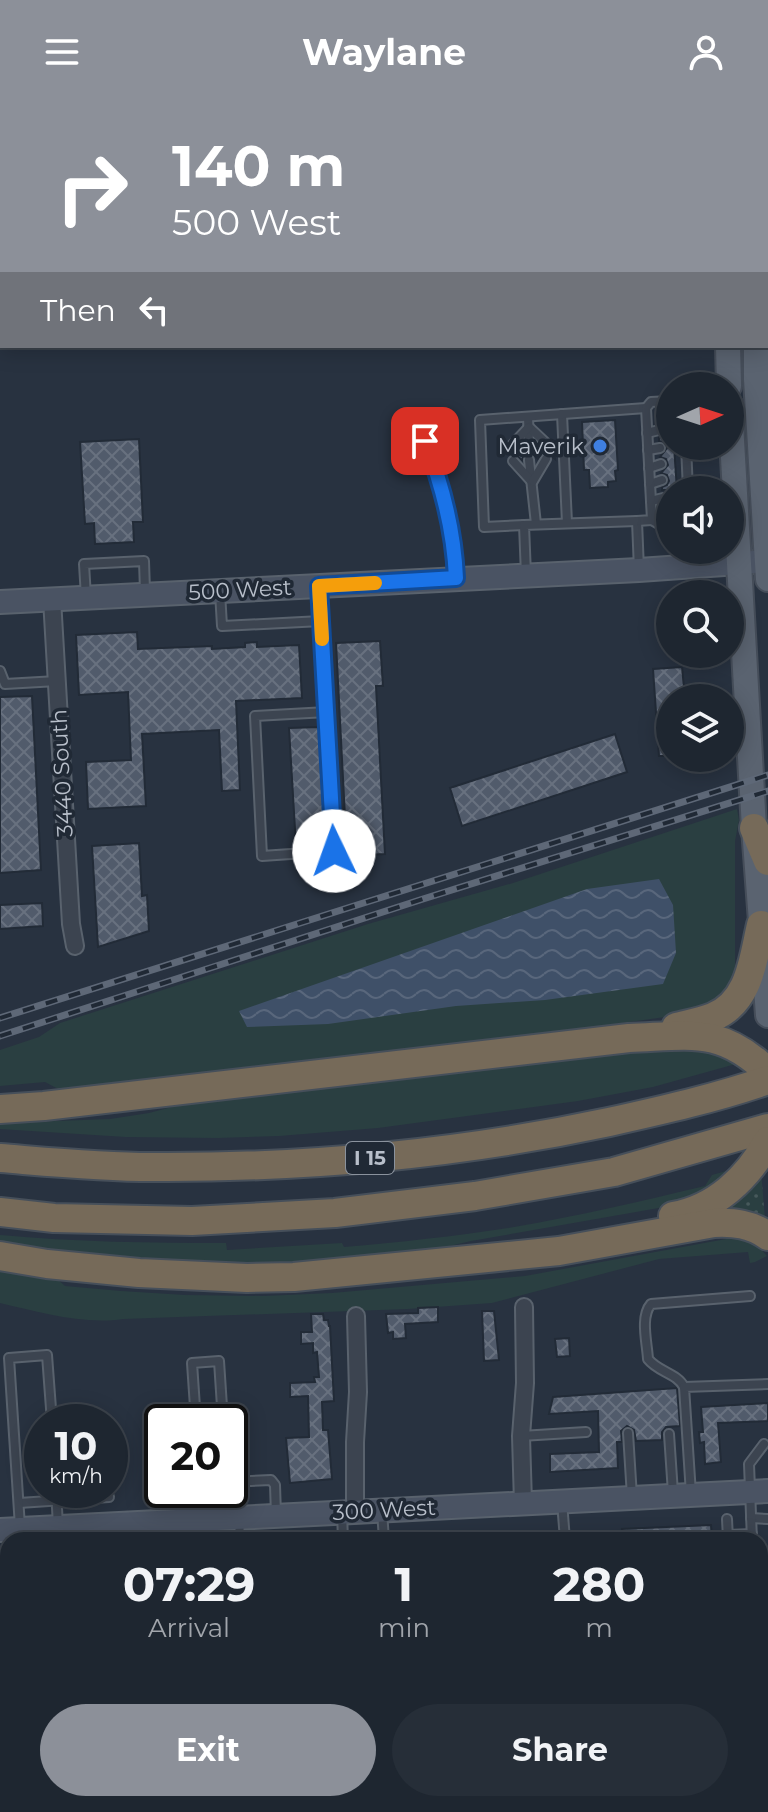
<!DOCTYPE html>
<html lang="en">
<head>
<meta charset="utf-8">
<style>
	:root { --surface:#1e2630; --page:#262e38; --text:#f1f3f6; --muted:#a1a5ab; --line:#3c434c; --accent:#8c9099 }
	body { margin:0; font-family:Montserrat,sans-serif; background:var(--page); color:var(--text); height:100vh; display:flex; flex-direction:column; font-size:30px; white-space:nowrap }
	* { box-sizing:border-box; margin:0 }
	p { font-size:26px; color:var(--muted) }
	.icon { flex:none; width:44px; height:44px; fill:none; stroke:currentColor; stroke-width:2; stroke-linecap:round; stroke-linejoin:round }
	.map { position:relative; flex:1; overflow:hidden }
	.sheet { position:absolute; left:0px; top:1428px; width:768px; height:280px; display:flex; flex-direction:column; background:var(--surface); border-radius:24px 24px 0 0; box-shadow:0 4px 20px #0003,0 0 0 2px var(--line) }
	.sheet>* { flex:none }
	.top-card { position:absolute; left:0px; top:0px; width:768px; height:244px; box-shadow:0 4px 20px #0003,0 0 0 2px var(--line); background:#8c9099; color:#fff; overflow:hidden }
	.needle { width:52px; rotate:87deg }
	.fabs { position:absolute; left:656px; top:268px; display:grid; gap:16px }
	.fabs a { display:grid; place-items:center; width:88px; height:88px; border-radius:50%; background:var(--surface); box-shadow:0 4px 20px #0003,0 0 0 2px var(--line); font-size:40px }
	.speed { position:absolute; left:24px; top:1300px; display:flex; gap:16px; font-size:40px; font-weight:700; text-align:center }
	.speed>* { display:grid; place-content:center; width:104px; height:104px; border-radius:50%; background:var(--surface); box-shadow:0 4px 20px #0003,0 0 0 2px var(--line); line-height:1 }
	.speed small { font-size:20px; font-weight:400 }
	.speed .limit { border:4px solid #111; border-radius:12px; background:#fff; color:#111 }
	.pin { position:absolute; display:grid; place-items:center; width:68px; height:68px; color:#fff; margin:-34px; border-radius:16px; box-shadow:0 4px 12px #0006 }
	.me { position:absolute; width:88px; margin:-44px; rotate:357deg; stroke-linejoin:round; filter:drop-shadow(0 0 6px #0008) }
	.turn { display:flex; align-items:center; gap:28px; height:168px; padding:0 40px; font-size:36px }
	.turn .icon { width:104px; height:104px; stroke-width:2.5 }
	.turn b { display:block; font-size:56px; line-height:68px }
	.then { display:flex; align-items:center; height:76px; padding:0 40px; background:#0003; gap:16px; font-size:30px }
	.eta { display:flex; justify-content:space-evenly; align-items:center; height:136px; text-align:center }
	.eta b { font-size:48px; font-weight:700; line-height:56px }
	.action { display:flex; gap:16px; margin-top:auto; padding:16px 40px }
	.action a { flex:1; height:92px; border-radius:48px; background:var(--accent); color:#fff; font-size:32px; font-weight:700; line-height:92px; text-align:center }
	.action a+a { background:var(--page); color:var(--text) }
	header { display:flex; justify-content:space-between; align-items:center; height:104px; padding:0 40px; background:var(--accent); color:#fff; font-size:36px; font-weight:700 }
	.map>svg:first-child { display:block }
</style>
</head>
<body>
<header><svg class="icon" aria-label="menu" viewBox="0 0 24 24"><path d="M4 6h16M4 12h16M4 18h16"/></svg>Waylane<svg class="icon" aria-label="person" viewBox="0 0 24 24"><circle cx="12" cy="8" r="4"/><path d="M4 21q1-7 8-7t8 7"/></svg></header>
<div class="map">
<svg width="768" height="1708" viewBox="0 0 768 1708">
	<defs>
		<pattern id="garden-dots" width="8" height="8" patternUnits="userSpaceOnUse" patternTransform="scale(2)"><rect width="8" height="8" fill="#2a3f41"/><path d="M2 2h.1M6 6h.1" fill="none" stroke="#47595b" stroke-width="1.8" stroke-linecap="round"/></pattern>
		<pattern id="water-waves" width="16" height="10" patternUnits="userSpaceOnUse" patternTransform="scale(2)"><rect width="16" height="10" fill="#3f5068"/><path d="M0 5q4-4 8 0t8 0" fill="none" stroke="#59677c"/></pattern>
		<pattern id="building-cross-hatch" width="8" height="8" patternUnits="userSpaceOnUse" patternTransform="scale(2)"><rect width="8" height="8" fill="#515b6b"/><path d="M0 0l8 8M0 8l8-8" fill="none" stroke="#68717f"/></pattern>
	</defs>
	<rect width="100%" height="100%" fill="#283240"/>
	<g fill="#2a3f41">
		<path d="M737 705 739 716 735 737V862L733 874 721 897 679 911 567 927 64 988 45 978 0 982V946L39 933 60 919 368 820 513 779Z"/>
		<path d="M690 941 743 958 653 983 578 997 378 1024 279 1032 217 1034 126 1033 0 1025V1019L110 1015 149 1009 183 1000Z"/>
		<path d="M737 1064 687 1099 471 1137 429 1147 339 1158 258 1161 105 1154 0 1141V1131C75 1138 150 1139 226 1139L227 1146 342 1139 344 1143C400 1138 457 1132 514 1123 578 1112 642 1097 705 1082L712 1071Z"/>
		<path d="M723 1129C741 1131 755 1137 767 1152L755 1158 750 1159 748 1148 659 1155 492 1199 408 1205 123 1215C83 1221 39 1208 0 1199V1165L56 1174 65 1182 121 1187 185 1191 264 1192 332 1189 525 1172 726 1135Z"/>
	</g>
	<path fill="url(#garden-dots)" d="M761 1067 765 1116 721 1108Z"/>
	<path fill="url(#water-waves)" d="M659 775 673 801 676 849 663 880 545 896 456 902 328 920 247 923 239 907 587 785Z"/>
	<g fill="url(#building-cross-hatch)" stroke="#222b37" stroke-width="2">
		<path d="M663 304H670V342H674L677 386H662V383L667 381 669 377 667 371 661 369 668 361 666 355 660 353 667 344 665 339 659 337V333L663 332 666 327 664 322 658 319V306Z"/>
		<path d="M615 316 618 366 615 367 616 377 608 378V383L590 384 589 366H584L582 318Z"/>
		<path d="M139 335 143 418H133L134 438 95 440 94 419 85 420 80 338Z"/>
		<path d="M553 339 555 355 547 348 542 349 538 355 531 349 524 351 522 356 516 351H511L510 346H516L522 341 525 346 530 347 535 344 536 340 544 346 549 345Z"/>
		<path d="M137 528 138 545 212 542V545L245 543V539L257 538V543L299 541 302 594 236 597 240 686 222 687 219 626 142 630 146 702 88 705 86 658 131 656 128 588 79 591 76 531Z"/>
		<path d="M380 537 383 582H376L385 750 347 752 336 539Z"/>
		<path d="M682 563 685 594H670V652H659L653 565Z"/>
		<path d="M32 592 41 766 0 769V593Z"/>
		<path d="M319 623 326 740 296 742 289 624Z"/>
		<path d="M615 630 627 668 462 722 450 684Z"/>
		<path d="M139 739 142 792 147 791 149 827 98 843 92 742Z"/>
		<path d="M42 799 43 822 0 825V801Z"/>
		<path d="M438 1203V1218L405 1220 406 1234 393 1235V1228L388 1229 386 1210 418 1209V1204Z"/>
		<path d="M482 1207H494L499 1256 484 1257Z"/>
		<path d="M311 1210H323L324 1216H328L329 1222H330L334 1297 322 1298 323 1326H328L332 1375 290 1379 286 1334 309 1333 308 1292 290 1293V1279L315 1278 314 1273H319L317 1248 313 1249V1239L301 1240V1228H312Z"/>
		<path d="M569 1234 570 1252 557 1253 555 1235Z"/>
		<path d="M677 1284 680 1322 666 1323 662 1328V1336L636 1337 634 1326 627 1322 621 1327 622 1338H617L618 1364 550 1368V1350L599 1348 598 1307 549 1310 553 1293Z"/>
		<path d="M768 1299V1317L718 1319 721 1358 705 1360 704 1338 700 1339 699 1328H703L701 1303Z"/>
		<path d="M711 1421 712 1436H623L622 1425Z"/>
	</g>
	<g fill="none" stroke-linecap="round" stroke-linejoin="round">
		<g stroke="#59626d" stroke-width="12">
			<g id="lane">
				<path d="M326 0V2"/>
				<path d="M766 160 768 159"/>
				<path d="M562 310 567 419"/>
				<path d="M424 313 425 337 440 375 456 454V474"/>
				<path d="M528 313 529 340"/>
				<path d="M529 323 546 339"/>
				<path d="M647 329 659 326"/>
				<path d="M513 340 528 324"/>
				<path d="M686 342 688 386"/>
				<path d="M648 346 660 344"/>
				<path d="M529 356 536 420"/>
				<path d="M513 357 532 378"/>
				<path d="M649 364 661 360"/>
				<path d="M533 377 546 355"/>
				<path d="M650 380 662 376"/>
				<path d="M651 397 663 394"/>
				<path d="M652 416 657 419H670"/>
				<path d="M524 421 484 423 480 316 646 304"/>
				<path d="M639 466 637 417 652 416 646 304 651 298 670 297"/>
				<path d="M526 471 524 421 637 417"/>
				<path d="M319 483 334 747 262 752 255 612 327 608"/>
				<path d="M220 488 222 522 321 517"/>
				<path d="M86 493 84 460 144 457 145 487"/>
				<path d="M0 567 5 580 57 577"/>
				<path d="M684 1283C677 1269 658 1268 648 1255 647 1238 640 1213 651 1200L750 1192"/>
				<path d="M196 1318 192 1259 219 1257 223 1318"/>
				<path d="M628 1329 632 1393"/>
				<path d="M669 1330 673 1389"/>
				<path d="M521 1332 586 1328"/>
				<path d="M230 1378 271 1376 275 1381 276 1411"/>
				<path d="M56 1386 58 1422"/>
				<path d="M179 1386 180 1413"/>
				<path d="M691 1390 684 1283 768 1280"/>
				<path d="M562 1398 565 1436"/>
				<path d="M19 1399 109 1393"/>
				<path d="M382 1407 384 1436"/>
				<path d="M342 1409 343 1436"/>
				<path d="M239 1414 240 1436"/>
				<path d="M751 1414 768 1415"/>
				<path d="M727 1415 728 1435"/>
				<path d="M20 1423 9 1254 47 1251 52 1318"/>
				<path d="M728 1431 752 1430"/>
				<path d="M752 1436 749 1360 764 1340"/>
				<path d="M0 1462H8"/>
				<path d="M760 1474 768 1476"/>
				<path d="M760 1557H768"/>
				<path d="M760 1667 768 1666"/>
				<path d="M760 1697 768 1696"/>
				<path d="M112 1700 113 1708"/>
				<path d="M176 1700V1708"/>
				<path d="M333 1700 334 1708"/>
				<path d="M420 1700V1708"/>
				<path d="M667 1708 733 1700"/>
			</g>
		</g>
		<g stroke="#59626d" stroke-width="20">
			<g id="street">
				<path d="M214 0V2"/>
				<path d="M52 495 71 820 75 842"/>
				<path d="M523 1399 521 1332 525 1279 524 1203"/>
				<path d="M355 1408V1338L358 1288 356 1212"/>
			</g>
		</g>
		<g stroke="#59626d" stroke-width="26">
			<g id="secondary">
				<path d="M0 498 639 466 767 457"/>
				<path d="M0 1426 768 1387"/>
			</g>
		</g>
		<g stroke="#454d59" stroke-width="28">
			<g id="primary">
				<path d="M723 0V2"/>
				<path d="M752 0V2"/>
				<path d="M728 242 729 282"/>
				<path d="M756 242V275L768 475"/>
				<path d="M730 301 754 724 768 911"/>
			</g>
		</g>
		<g stroke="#464f5a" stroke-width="32">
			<g id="highway">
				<path d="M754 724 768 757"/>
				<path d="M676 923C688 920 701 918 713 913 750 898 753 855 761 821"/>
				<path d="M0 1005 44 1002 629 934C690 932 720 922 768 968"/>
				<path d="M0 1054C50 1058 101 1063 151 1063 305 1064 459 1050 609 1018 663 1006 716 994 768 976"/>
				<path d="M0 1108 54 1114 192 1117 335 1109 475 1092 614 1068 768 1024"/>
				<path d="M673 1112C715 1105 748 1074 768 1037"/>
				<path d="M0 1152 47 1160 139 1169 247 1174 294 1173 559 1147 714 1119C734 1118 751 1120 768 1132"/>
			</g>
		</g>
		<path stroke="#485b5e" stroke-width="2" stroke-dasharray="6 6" stroke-linecap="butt" d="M766 66 767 148"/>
		<use href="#lane" stroke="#3c4450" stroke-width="8"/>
		<use href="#street" stroke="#3c4450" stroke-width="16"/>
		<use href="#secondary" stroke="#4a5363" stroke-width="22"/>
		<use href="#primary" stroke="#5a6370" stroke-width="24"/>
		<use href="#highway" stroke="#766a59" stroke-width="28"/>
		<g stroke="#5e6877" stroke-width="7">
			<g id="rail">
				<path d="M0 914 768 671"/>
				<path d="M0 932 423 795 768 687"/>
			</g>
		</g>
		<use href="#rail" stroke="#202935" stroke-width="4" stroke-dasharray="12" stroke-linecap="butt"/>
	</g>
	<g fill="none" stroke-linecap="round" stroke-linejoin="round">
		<g stroke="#114b97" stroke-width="20">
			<path id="route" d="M334 747 319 482 456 474C454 427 442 380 425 337"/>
		</g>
		<use href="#route" stroke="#1a73e8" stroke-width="14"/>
		<path stroke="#f59e0b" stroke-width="14" d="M322 535 319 482 375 479"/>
	</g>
	<circle fill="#3f7fe0" stroke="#202935" stroke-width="3" cx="600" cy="342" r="8"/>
	<g text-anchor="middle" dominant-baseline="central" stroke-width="7" stroke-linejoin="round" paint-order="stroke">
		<rect fill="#202935" stroke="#8a929d" stroke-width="2" x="346" y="1038" width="48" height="32" rx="6"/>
		<g font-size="20" font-weight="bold" fill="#b8bfca">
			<text x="370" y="1054">I 15</text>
		</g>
		<g font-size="22" fill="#b8bfca" stroke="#202935" text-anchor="end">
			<text x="584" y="342">Maverik</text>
		</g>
		<g font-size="22" fill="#b8bfca" stroke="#202935">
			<text transform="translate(240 486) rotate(-3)">500 West</text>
			<text transform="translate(62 669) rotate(-93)">3440 South</text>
			<text transform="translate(384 1406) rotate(-3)">300 West</text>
		</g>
	</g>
</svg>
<div class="fabs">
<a><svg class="needle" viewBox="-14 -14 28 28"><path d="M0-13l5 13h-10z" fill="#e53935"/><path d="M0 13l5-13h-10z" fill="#a1a5ab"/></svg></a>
<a><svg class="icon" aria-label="sound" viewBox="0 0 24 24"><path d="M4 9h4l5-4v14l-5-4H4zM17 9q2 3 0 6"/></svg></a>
<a><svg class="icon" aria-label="search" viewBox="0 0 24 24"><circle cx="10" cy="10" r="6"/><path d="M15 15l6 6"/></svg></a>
<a><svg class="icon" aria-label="layers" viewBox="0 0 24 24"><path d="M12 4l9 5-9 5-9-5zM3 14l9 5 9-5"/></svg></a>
</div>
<div class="speed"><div>10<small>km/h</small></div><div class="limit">20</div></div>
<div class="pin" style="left:425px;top:337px;background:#d93025"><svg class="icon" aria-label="arrive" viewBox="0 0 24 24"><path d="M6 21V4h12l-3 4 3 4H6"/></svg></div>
<svg class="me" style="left:334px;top:747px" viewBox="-20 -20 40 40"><circle r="19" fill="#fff"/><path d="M0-13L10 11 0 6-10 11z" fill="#1a73e8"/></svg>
<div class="top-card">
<div class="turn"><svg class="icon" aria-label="right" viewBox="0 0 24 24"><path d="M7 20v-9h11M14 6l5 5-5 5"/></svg><div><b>140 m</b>500 West</div></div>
<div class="then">Then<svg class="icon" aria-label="left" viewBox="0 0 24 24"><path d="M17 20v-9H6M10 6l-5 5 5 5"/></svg></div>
</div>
<section class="sheet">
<div class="eta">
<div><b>07:29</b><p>Arrival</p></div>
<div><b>1</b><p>min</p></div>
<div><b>280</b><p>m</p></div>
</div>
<div class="action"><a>Exit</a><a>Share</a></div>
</section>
</div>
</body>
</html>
